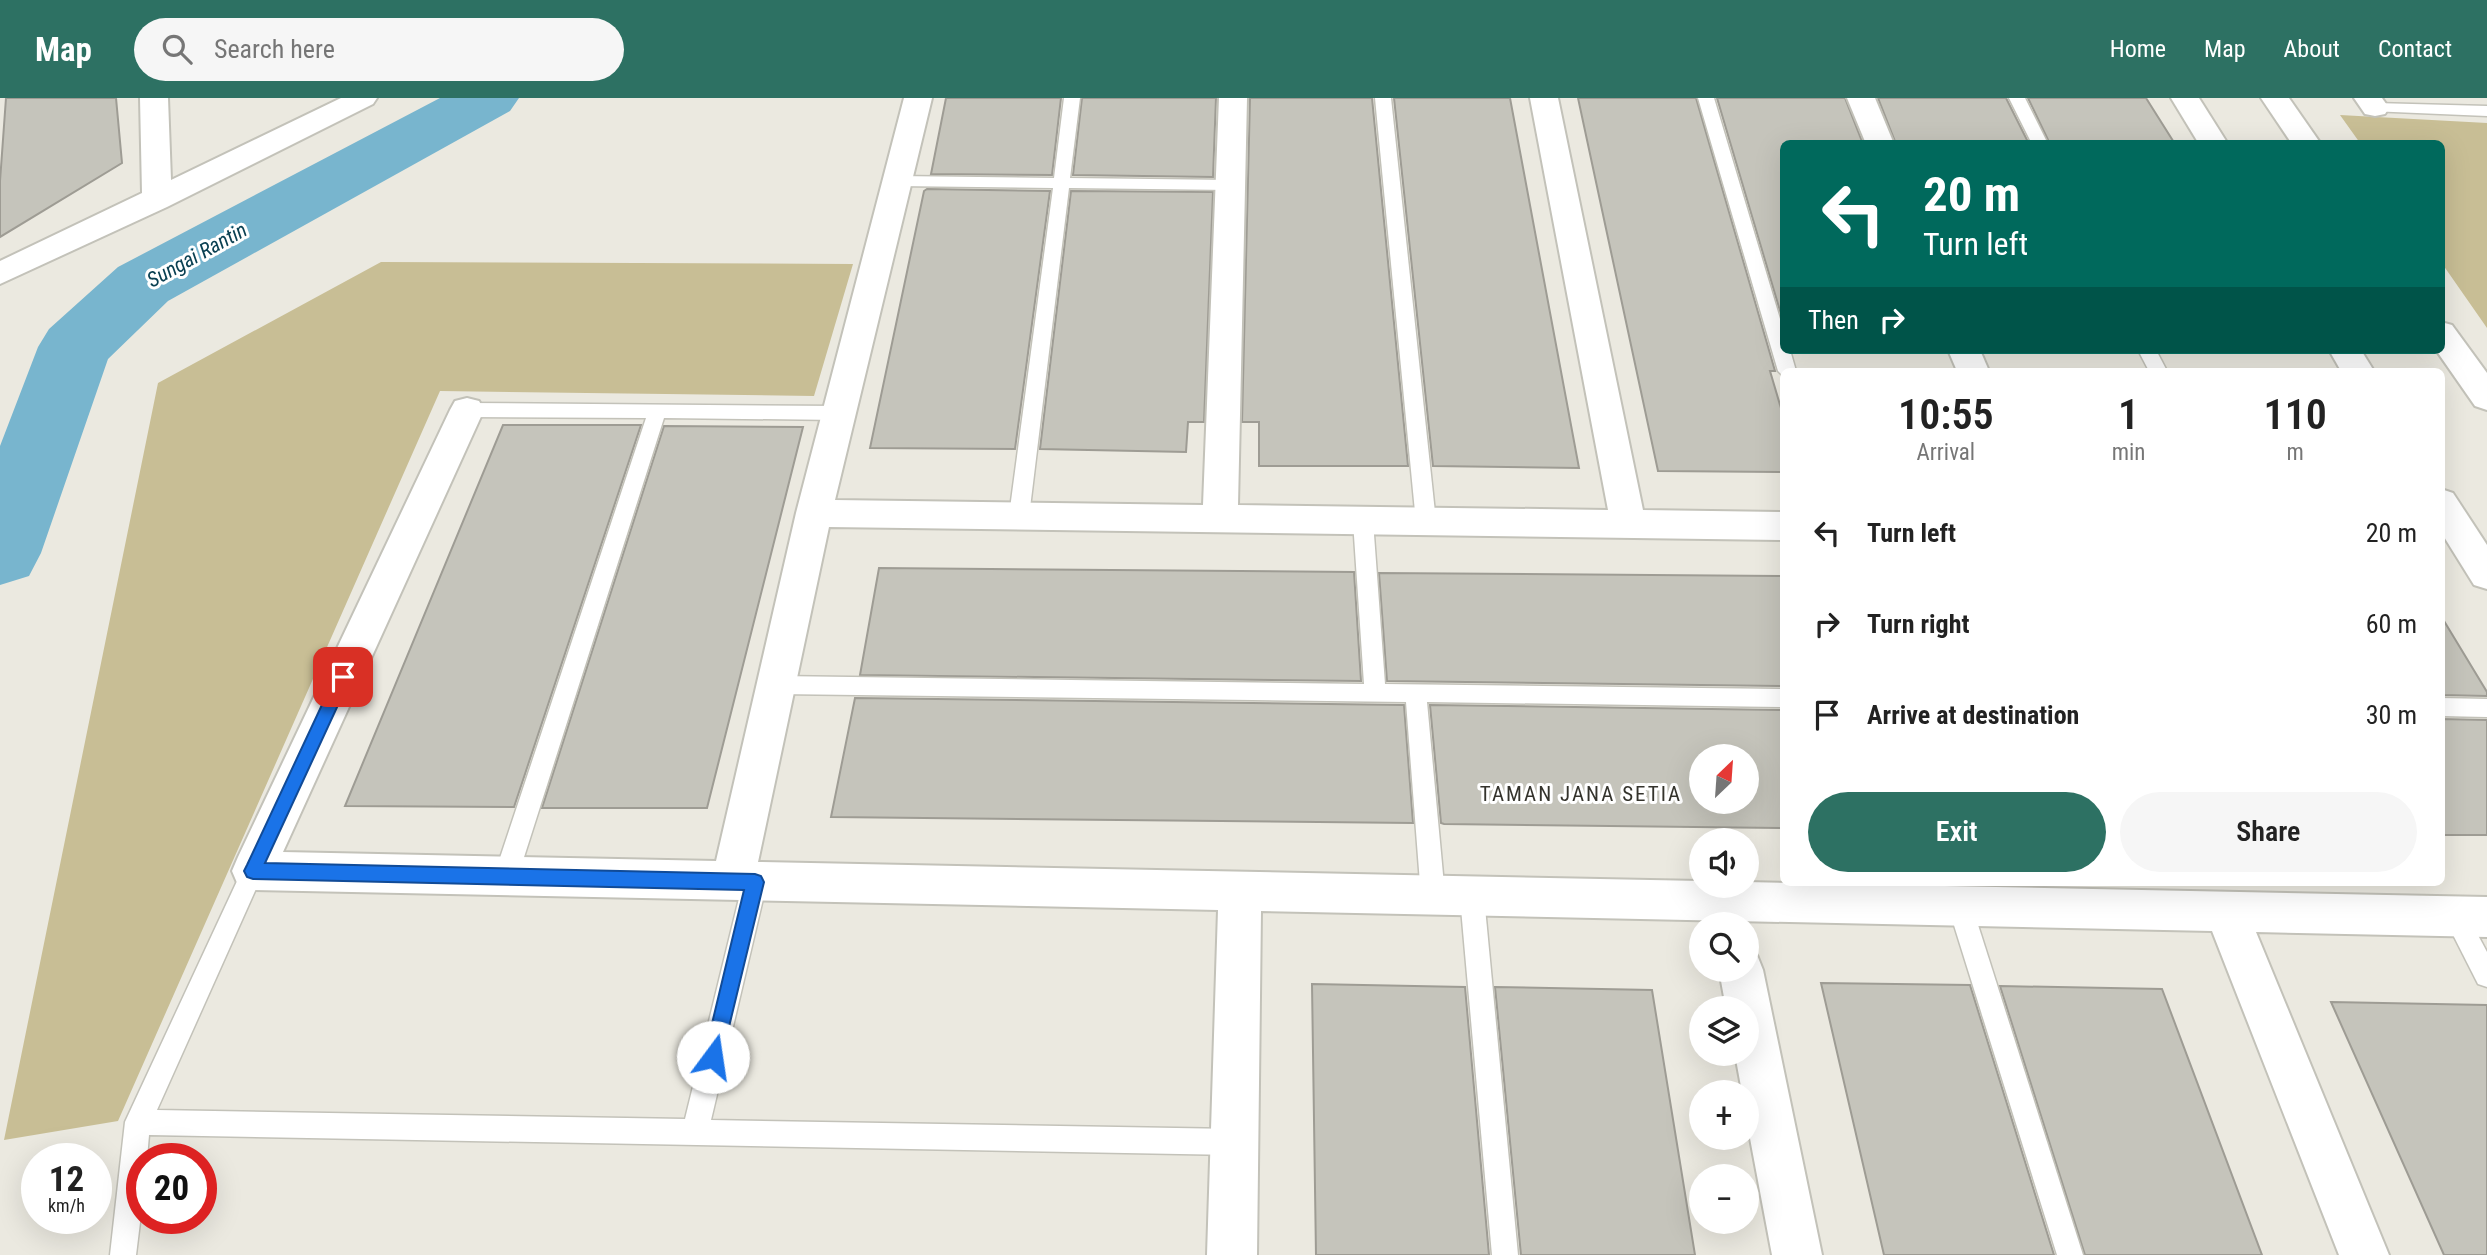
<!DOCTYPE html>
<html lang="en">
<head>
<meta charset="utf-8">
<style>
	:root { --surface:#fff; --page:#f6f6f6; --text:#222; --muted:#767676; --accent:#2d7163 }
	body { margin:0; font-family:"Roboto Condensed",sans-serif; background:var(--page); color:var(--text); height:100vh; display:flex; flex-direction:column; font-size:26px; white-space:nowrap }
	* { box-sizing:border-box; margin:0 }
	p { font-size:23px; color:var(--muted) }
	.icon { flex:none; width:38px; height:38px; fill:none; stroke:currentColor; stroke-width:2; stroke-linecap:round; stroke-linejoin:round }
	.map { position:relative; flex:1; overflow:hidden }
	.drawer { position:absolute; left:1780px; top:270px; width:665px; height:518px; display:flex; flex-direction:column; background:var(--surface); border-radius:10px; box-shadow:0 7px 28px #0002 }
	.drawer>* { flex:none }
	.top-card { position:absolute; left:1780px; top:42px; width:665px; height:214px; border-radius:10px; box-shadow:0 7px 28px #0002; background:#00695c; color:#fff; overflow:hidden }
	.needle { width:46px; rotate:25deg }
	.controls { position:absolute; left:1689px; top:646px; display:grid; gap:14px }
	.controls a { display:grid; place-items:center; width:70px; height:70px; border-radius:50%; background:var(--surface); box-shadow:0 7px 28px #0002; font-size:35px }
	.speed { position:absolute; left:21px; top:1045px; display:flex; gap:14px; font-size:35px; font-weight:700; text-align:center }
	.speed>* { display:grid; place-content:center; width:91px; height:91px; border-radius:50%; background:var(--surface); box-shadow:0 7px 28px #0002; line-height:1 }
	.speed small { font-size:18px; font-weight:400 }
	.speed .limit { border:10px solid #d22; background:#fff; color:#111 }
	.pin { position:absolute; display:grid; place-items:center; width:60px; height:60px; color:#fff; margin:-30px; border-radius:14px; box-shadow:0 4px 10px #0006 }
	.me { position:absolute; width:77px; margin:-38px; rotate:14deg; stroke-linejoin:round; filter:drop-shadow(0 0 5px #0008) }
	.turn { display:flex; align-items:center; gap:24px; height:147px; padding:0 28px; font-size:32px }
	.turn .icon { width:91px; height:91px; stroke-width:2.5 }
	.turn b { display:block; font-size:49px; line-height:60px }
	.then { display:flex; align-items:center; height:66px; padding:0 28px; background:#0003; gap:14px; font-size:26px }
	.eta { display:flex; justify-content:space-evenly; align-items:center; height:119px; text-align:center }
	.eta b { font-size:42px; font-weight:600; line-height:49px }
	.cta { display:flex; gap:14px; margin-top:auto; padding:14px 28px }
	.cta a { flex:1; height:80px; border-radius:42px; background:var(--accent); color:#fff; font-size:28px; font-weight:600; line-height:80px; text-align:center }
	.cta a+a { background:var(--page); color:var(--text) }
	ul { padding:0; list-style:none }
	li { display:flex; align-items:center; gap:21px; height:91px; padding:0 28px }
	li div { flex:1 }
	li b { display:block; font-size:26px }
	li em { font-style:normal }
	header { display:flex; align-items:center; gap:42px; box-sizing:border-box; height:98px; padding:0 35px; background:var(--accent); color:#fff }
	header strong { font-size:33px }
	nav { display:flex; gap:38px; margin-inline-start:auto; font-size:24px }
	.search { width:490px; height:63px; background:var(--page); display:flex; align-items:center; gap:18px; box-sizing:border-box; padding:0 24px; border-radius:38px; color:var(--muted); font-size:26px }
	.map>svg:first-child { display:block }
</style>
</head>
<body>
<header>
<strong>Map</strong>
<div class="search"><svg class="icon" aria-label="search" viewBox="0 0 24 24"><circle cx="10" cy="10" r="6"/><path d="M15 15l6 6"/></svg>Search here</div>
<nav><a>Home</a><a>Map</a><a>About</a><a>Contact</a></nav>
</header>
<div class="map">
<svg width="2487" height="1157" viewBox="0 0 2487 1157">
	<rect width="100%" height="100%" fill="#ebe9e0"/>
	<g fill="#c8be95">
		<path d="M2340 17 2487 25V230L2441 164V46L2360 45Z"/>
		<path d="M381 164 853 166 814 298 440 293 118 1023 4 1042 158 285Z"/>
	</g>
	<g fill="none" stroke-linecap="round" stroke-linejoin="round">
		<path fill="#78b5ce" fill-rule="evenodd" d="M440 0H519L510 13 168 203 108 261 41 455 29 478 0 487V348L38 249 49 231 118 169Z"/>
	</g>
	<g fill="#c5c4bb" stroke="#9e9c94" stroke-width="2" fill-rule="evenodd">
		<path d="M6 0H116L122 65 0 139V83Z"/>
		<path d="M946 0H1061L1052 77 931 76Z"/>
		<path d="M1082 0H1216L1213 79 1073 77Z"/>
		<path d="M1250 0H1372L1408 368H1259V324H1242Z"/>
		<path d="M1394 0H1510L1579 370 1433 368Z"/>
		<path d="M1578 0H1696L1775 273H1770L1783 317V374L1658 373Z"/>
		<path d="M1717 0H1845L1863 46H1783V223Z"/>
		<path d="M1878 0H2006L2029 46H1896Z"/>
		<path d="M2028 0H2146L2175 46H2050Z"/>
		<path d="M927 91 1050 93 1015 351 870 350 924 93Z"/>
		<path d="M1071 93 1213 94 1204 324H1188L1186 354 1040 351Z"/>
		<path d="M503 327H641L514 709 345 708Z"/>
		<path d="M664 328 803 329 707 710H542Z"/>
		<path d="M879 470 1354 474 1361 583 860 577Z"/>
		<path d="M1379 475 1783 478V588L1387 583Z"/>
		<path d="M2441 518 2487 594V598L2441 597Z"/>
		<path d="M855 600 1404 607 1413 725 831 719Z"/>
		<path d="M1430 607 1783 612V730L1444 726 1441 725ZM1701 658H1746V704H1701Z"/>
		<path d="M2441 621 2487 622V737H2441Z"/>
		<path d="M1821 885 1970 887 2054 1157H1884Z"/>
		<path d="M1312 886 1465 889 1489 1157H1316Z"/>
		<path d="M2000 888 2162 891 2262 1157H2085Z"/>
		<path d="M1495 889 1652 892 1695 1157H1521Z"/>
		<path d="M2331 904 2487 907V1157H2444Z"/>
	</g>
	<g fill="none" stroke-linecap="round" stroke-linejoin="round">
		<g stroke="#c3c2b9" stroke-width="3">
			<g id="service">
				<path d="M1064 0H1080L1070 80 1230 82 1238 87 1230 92 1069 90 1029 418 1026 423 1019 425 1012 423 1009 418 1053 90 897 88 889 83 897 78 1054 80Z"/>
				<path d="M1375 0H1391L1436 424 1433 429 1426 431 1419 429 1416 424Z"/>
				<path d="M1698 0H1714L1783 231V252H1790L1796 273H1783V278L1778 273Z"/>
				<path d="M2009 0H2025L2048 46H2032Z"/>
				<path d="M2375 5 2487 8V18L2370 13 2367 10 2370 7Z"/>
				<path d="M2138 252H2156L2167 273H2149Z"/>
				<path d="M467 305 839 308 845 310 848 315 845 320 839 322 664 320 518 778 514 785 506 788 498 785 494 778 646 320 467 319 461 317 458 312 461 307Z"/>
				<path d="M1363 416 1370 418 1373 423 1385 586 1783 591V609L1427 604 1445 798 1441 806 1433 809 1425 806 1421 798 1406 604 777 596 770 593 766 587 770 581 777 578 1364 586 1353 423 1356 418Z"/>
				<path d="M2441 600 2487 601V619L2441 618Z"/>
				<path d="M253 763 261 766 264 773 157 1012 685 1021 743 784 747 777 755 773 763 777 767 784 711 1022 1234 1031 1243 1035 1247 1044 1243 1053 1234 1057 149 1037 147 1060H142V1108L136 1157H110L125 1024 245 766Z"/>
				<path d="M1472 788 1480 791 1484 799 1518 1157H1492L1460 799 1464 791Z"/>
				<path d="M1960 797 1968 800 1972 808 2083 1157H2057L1948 808 1952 800Z"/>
				<path d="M2456 808 2464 811 2487 854V889L2478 886 2444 819 2448 811Z"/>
			</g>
		</g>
		<g stroke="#c3c2b9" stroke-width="4">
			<g id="minor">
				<path d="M140 0H168L171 82 341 0H377L373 6 167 109 0 186V163L142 95Z"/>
				<path d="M904 0H932L835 402 1203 407 1219 0H1247L1238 407 1608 412 1530 0H1558L1643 412 1783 414V442L829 429 758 764 1701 783V788H1746V784L2487 799V839L2256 834 2389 1157H2339L2212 833 1261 813 1257 1157H1207L1218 812 253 792 238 787 232 773 238 759 450 312 455 303 467 300 479 303 484 312 283 754 716 763 796 415Z"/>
				<path d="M1847 0H1875L1894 46H1866Z"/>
				<path d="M2171 0H2199L2228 46H2199Z"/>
				<path d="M2354 0H2382L2389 10 2385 16 2375 18 2365 16Z"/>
				<path d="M1948 252H1980L1989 273H1957Z"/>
				<path d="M2329 252H2361L2374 273H2341Z"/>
				<path d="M2441 391 2453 395 2487 447V491L2474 487 2441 434Z"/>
				<path d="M1746 853 1757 857 1763 872 1822 1157H1772L1746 1019V994H1742L1735 956H1746V910H1726L1719 872H1746Z"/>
			</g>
		</g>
		<g stroke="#c3c2b9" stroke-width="4">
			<g id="tertiary">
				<path d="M2261 0H2289L2321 46H2292Z"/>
				<path d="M2441 224 2452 227 2487 275V312L2475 308 2436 252H2441Z"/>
			</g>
		</g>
		<use href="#service" fill="#fff" fill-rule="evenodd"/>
		<use href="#minor" fill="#fff" fill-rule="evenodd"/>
		<use href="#tertiary" fill="#fff" fill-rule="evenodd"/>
	</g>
	<path fill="#1a73e8" stroke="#114b97" stroke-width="2" d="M343 572 349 574 351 579 265 765 755 776 761 778 764 784 720 966 713 969 706 966 704 959 744 792 253 781 247 779 244 773 247 767 335 579 338 574Z"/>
	<g text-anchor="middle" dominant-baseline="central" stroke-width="6" stroke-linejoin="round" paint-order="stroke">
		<g font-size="21" font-style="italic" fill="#0a4052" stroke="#fff">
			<text transform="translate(197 157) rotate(-29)">Sungai Rantin</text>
		</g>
		<g font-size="21" letter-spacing="2" fill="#34332c" stroke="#fff">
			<text x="1581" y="696">TAMAN JANA SETIA</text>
		</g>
	</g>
</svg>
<div class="controls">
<a><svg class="needle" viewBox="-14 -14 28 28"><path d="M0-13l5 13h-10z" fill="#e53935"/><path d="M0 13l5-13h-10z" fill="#767676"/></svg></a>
<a><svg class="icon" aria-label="sound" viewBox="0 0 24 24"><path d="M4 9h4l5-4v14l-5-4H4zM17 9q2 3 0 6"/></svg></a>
<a><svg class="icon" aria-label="search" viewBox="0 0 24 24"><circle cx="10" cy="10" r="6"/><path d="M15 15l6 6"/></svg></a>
<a><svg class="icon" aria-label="layers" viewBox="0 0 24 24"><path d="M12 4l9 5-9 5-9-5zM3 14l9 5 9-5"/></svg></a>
<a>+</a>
<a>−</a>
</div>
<div class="speed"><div>12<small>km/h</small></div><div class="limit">20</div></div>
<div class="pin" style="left:343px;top:579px;background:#d93025"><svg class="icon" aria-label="arrive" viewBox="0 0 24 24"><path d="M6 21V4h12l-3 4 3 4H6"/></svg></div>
<svg class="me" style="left:713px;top:959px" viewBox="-20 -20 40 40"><circle r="19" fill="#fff"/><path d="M0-13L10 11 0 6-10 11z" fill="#1a73e8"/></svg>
<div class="top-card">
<div class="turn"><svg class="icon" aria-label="left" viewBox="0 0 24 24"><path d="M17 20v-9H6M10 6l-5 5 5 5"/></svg><div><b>20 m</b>Turn left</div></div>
<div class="then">Then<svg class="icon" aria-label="right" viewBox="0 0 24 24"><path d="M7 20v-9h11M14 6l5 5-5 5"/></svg></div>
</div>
<section class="drawer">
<div class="eta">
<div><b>10:55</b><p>Arrival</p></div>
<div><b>1</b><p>min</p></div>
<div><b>110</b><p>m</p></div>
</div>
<ul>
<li><svg class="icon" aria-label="left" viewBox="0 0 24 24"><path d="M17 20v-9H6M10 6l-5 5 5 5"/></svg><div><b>Turn left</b></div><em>20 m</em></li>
<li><svg class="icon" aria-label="right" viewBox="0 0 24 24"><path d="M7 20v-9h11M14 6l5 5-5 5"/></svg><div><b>Turn right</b></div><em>60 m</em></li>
<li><svg class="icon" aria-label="arrive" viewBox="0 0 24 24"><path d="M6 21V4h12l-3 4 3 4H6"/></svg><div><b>Arrive at destination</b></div><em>30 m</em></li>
</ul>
<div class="cta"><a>Exit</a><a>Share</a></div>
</section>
</div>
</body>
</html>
